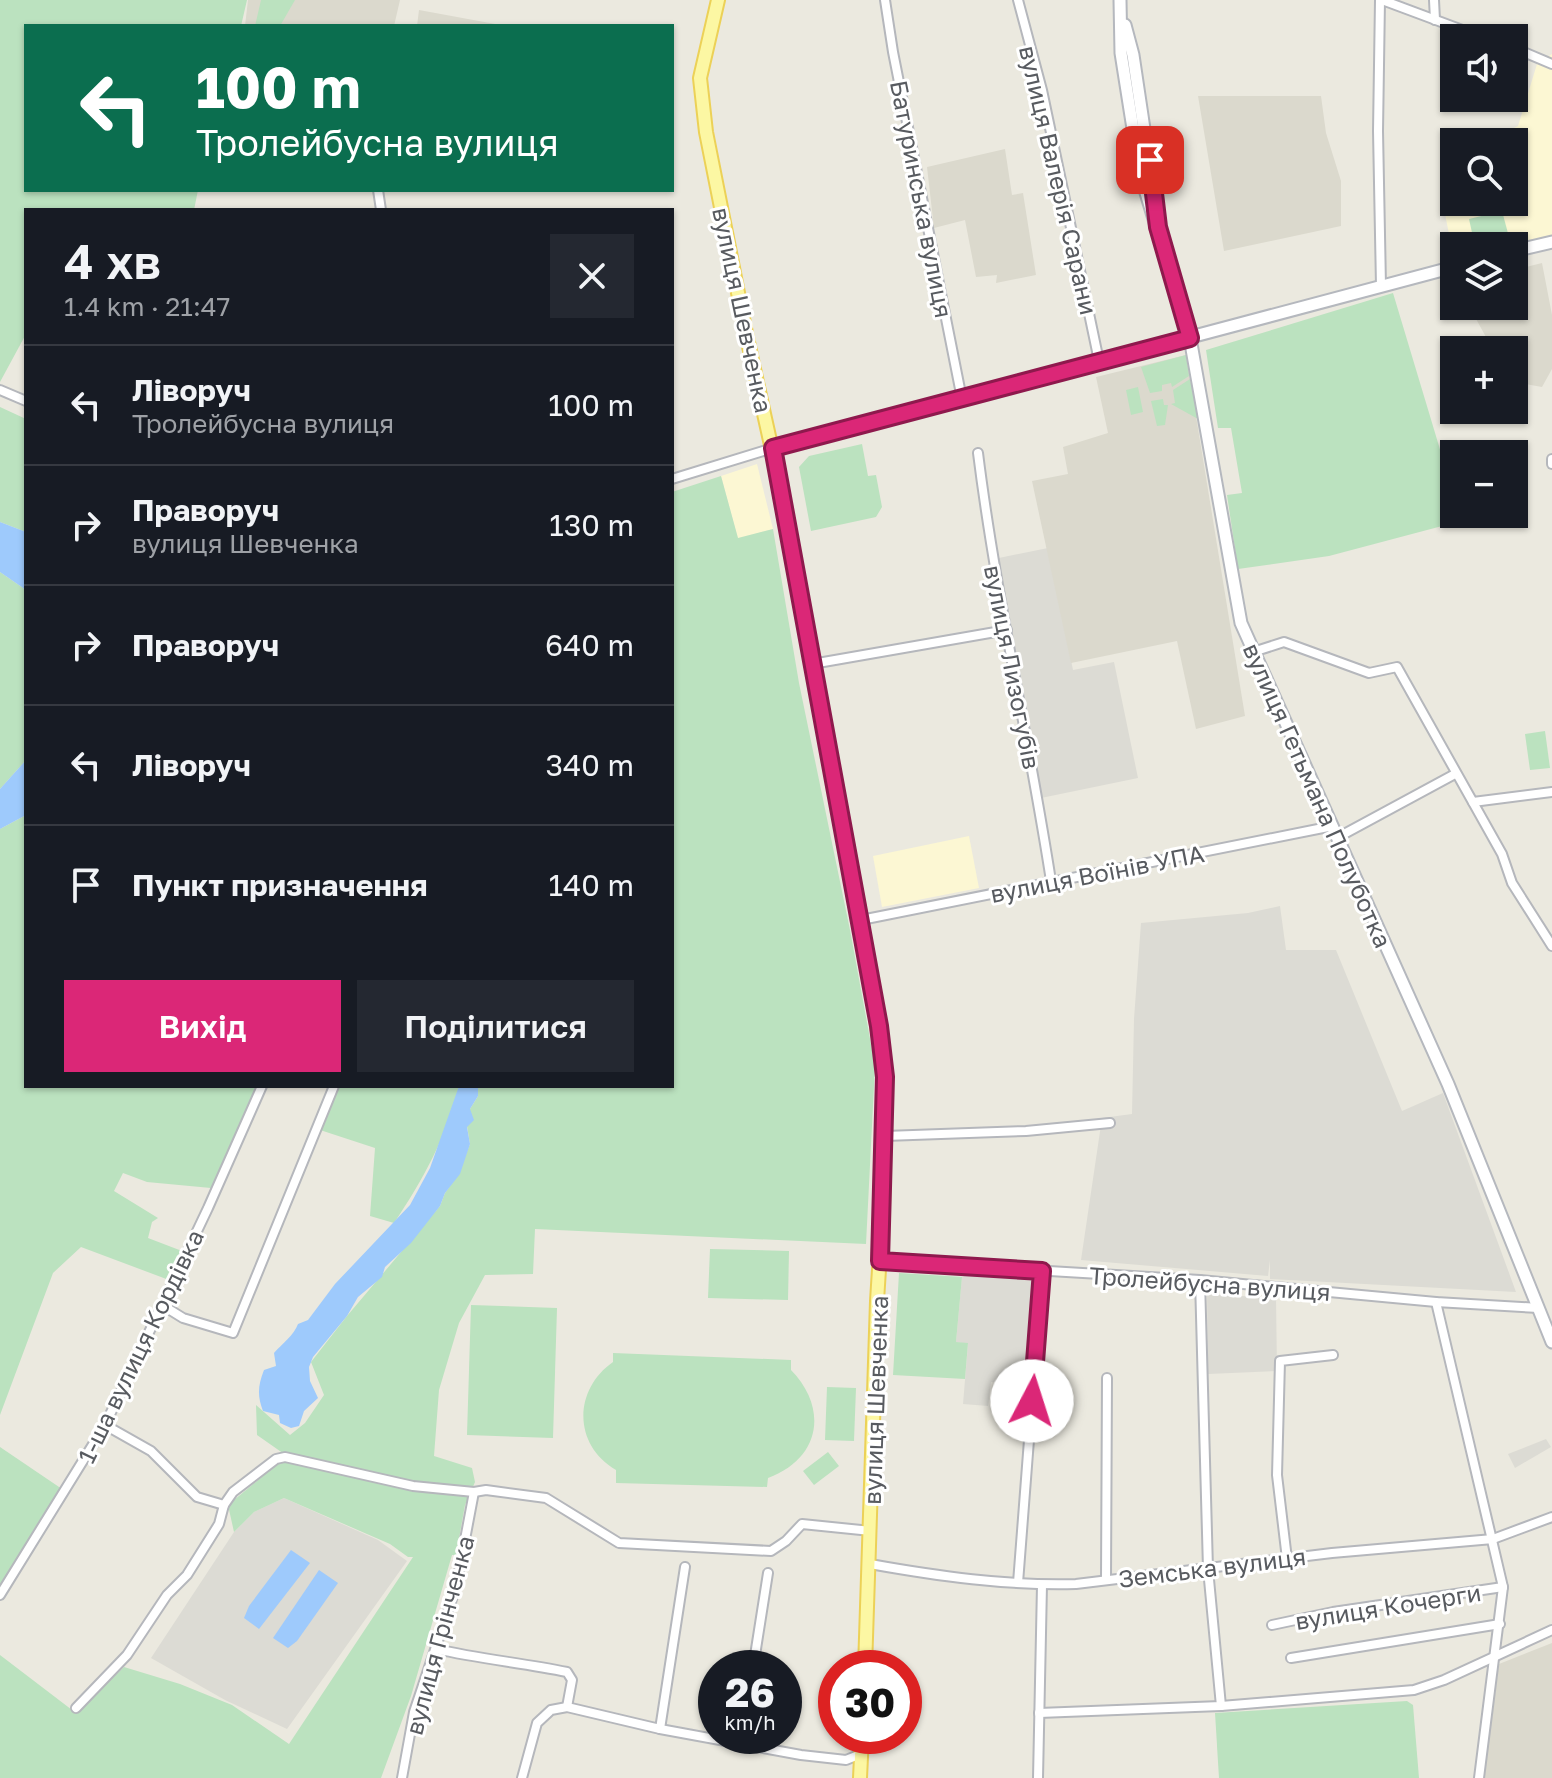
<!DOCTYPE html>
<html lang="uk">
<head>
<meta charset="utf-8">
<style>
	:root { --surface:#171b24; --page:#242831; --text:#f1f3f6; --muted:#9ea1a6; --line:#363941; --accent:#db2777 }
	body { margin:0; font-family:"Golos Text",sans-serif; background:var(--page); color:var(--text); height:100vh; display:flex; flex-direction:column; font-size:30px; white-space:nowrap }
	* { box-sizing:border-box; margin:0 }
	p { font-size:26px; color:var(--muted) }
	.icon { flex:none; width:44px; height:44px; fill:none; stroke:currentColor; stroke-width:2; stroke-linecap:round; stroke-linejoin:round }
	.map { position:relative; flex:1; overflow:hidden }
	.side { position:absolute; left:24px; top:208px; width:650px; height:880px; display:flex; flex-direction:column; background:var(--surface); border-radius:0px; box-shadow:0 2px 6px #0004 }
	.side>* { flex:none }
	.banner { position:absolute; left:24px; top:24px; width:650px; height:168px; border-radius:0px; box-shadow:0 2px 6px #0004; background:#0b6e4f; color:#fff; overflow:hidden }
	.tools { position:absolute; left:1440px; top:24px; display:grid; gap:16px }
	.tools a { display:grid; place-items:center; width:88px; height:88px; border-radius:0px; background:var(--surface); box-shadow:0 2px 6px #0004; font-size:40px }
	.speed { position:absolute; left:698px; top:1650px; display:flex; gap:16px; font-size:40px; font-weight:700; text-align:center }
	.speed>* { display:grid; place-content:center; width:104px; height:104px; border-radius:50%; background:var(--surface); box-shadow:0 2px 6px #0004; line-height:1 }
	.speed small { font-size:20px; font-weight:400 }
	.speed .limit { border:12px solid #d22; background:#fff; color:#111 }
	.pin { position:absolute; display:grid; place-items:center; width:68px; height:68px; color:#fff; margin:-34px; border-radius:16px; box-shadow:0 4px 12px #0006 }
	.me { position:absolute; width:88px; margin:-44px; rotate:5deg; stroke-linejoin:round; filter:drop-shadow(0 0 6px #0008) }
	.turn { display:flex; align-items:center; gap:28px; height:168px; padding:0 40px; font-size:36px }
	.turn .icon { width:104px; height:104px; stroke-width:2.5 }
	.turn b { display:block; font-size:56px; line-height:68px }
	.round { display:grid; place-items:center; flex:none; width:84px; height:84px; border-radius:0px; background:var(--page) }
	.headline { display:flex; align-items:center; justify-content:space-between; height:136px; padding:0 40px }
	h1 { font-size:48px; font-weight:600; line-height:60px }
	.primary-button { display:flex; gap:16px; margin-top:auto; padding:16px 40px }
	.primary-button a { flex:1; height:92px; border-radius:0px; background:var(--accent); color:#fff; font-size:32px; font-weight:600; line-height:92px; text-align:center }
	.primary-button a+a { background:var(--page); color:var(--text) }
	ul { padding:0; list-style:none }
	li { display:flex; align-items:center; gap:24px; height:120px; padding:0 40px; border-top:2px solid var(--line) }
	li div { flex:1 }
	li b { display:block; font-size:30px }
	li em { font-style:normal }
	.map>svg:first-child { display:block }
</style>
</head>
<body>
<div class="map">
<svg width="1552" height="1778" viewBox="0 0 1552 1778">
	<rect width="100%" height="100%" fill="#ebe9df"/>
	<g fill="#fcf7d3">
		<path d="M1552 54V237L1514 246H1454V259L1440 189 1454 183V202H1514V142H1485L1518 126 1537 64Z"/>
		<path d="M757 464 773 529 738 539 721 476Z"/>
		<path d="M969 836 979 888 882 907 873 856Z"/>
	</g>
	<g fill="#dcdbd4">
		<path d="M1048 548 1073 670 1114 662 1138 778 1041 798 994 559Z"/>
		<path d="M1280 906 1286 950H1336L1402 1111 1443 1093 1516 1292 1270 1279V1260L1268 1276 1081 1260 1102 1118 1132 1114 1134 1019 1141 923 1248 913Z"/>
		<path d="M968 1274 1034 1279 1025 1385 991 1382 988 1406 963 1404 968 1344 956 1342 962 1277Z"/>
		<path d="M1207 1294 1276 1298 1277 1371 1208 1374Z"/>
		<path d="M1546 1439 1551 1447 1515 1468 1508 1454Z"/>
		<path d="M284 1498 378 1540 407 1561 287 1729 225 1700 151 1658 234 1532 254 1512Z"/>
	</g>
	<g fill="#dbd9cd">
		<path d="M248 0H400L394 26H245Z"/>
		<path d="M419 10 506 26H417Z"/>
		<path d="M1198 96H1321L1326 133 1341 181V226L1224 251Z"/>
		<path d="M1005 149 1012 195 1023 193 1036 275 996 283 997 275 976 277 965 220 934 228 927 167Z"/>
		<path d="M1542 263 1552 315V369L1542 387 1514 382V350H1493L1469 306H1514V270Z"/>
		<path d="M1186 355 1245 716 1196 729 1177 641 1071 663 1032 481 1068 474 1063 447 1108 433 1096 377Z"/>
		<path d="M1552 1643V1778H1484L1499 1664Z"/>
	</g>
	<g fill="#bbe2bf">
		<path d="M0 0H247L241 26H26V190H198L194 210H26V334L0 382Z"/>
		<path d="M261 0H295L280 26H255Z"/>
		<path d="M1502 211 1509 237 1475 246 1469 219Z"/>
		<path d="M1393 293 1454 496V514H1459L1461 521 1329 556 1238 569 1227 495 1242 493 1231 428H1218L1206 350Z"/>
		<path d="M1186 355 1189 376 1172 387 1171 383 1162 385V391L1150 393 1141 367Z"/>
		<path d="M1190 379 1198 418V419L1171 404 1175 403 1173 390Z"/>
		<path d="M1138 387 1143 412 1131 415 1126 390Z"/>
		<path d="M1163 399 1164 405H1168L1165 425 1157 426 1151 401Z"/>
		<path d="M0 407 26 419V532L0 522Z"/>
		<path d="M862 444 868 476 876 475 882 507 876 517 811 531 799 467 809 456Z"/>
		<path d="M721 476 738 538 773 529 799 683 850 930 875 1066 866 1244 535 1229 533 1274 485 1275 459 1323 439 1390 434 1456 472 1468 475 1482 465 1505 456 1555H452L411 1696 381 1778H0V1655L76 1713 124 1667 180 1684 232 1705 289 1744 413 1557H408L390 1544 284 1498 254 1512 234 1532 228 1505 287 1456 257 1435 256 1405 290 1435 305 1423 324 1395 311 1362 347 1316 440 1206 445 1193 458 1175 470 1144 467 1126 470 1109 478 1096V1086H672V492Z"/>
		<path d="M0 572 26 590V760L0 789Z"/>
		<path d="M1545 731 1550 768 1530 770 1525 734Z"/>
		<path d="M26 815V1086H258L211 1188 147 1182 123 1173 114 1191 158 1218 152 1222 148 1238 182 1251 181 1259 169 1280 81 1247 53 1273 0 1415V829Z"/>
		<path d="M334 1086H459C447 1136 423 1180 394 1223L370 1216 375 1148 317 1129Z"/>
		<path d="M710 1249 789 1251 788 1300 708 1298Z"/>
		<path d="M899 1273 962 1277 956 1342 968 1343 965 1379 893 1375Z"/>
		<path d="M471 1305 557 1308 553 1438 467 1435Z"/>
		<path d="M613 1353 791 1360V1370C829 1409 820 1459 768 1478L767 1487 616 1483V1470C573 1445 573 1390 613 1362Z"/>
		<path d="M827 1387 856 1388 854 1441 825 1440Z"/>
		<path d="M0 1447 62 1489 35 1528 0 1599Z"/>
		<path d="M828 1452 839 1466 814 1485 803 1471Z"/>
		<path d="M1407 1701 1413 1705 1419 1778H1219L1215 1713Z"/>
	</g>
	<g fill="#9ecafc">
		<path d="M0 522 26 532V590L0 572Z"/>
		<path d="M26 760V815L0 829V789Z"/>
		<path d="M459 1086H478V1096L470 1109 474 1120 467 1127 470 1144 460 1174 445 1193 440 1206 411 1243 385 1267 382 1277 358 1297 347 1316 313 1357 309 1367 310 1381 318 1398 304 1411 299 1426 291 1428 280 1423 279 1415 263 1411C257 1396 258 1385 264 1370L276 1366 274 1353C282 1344 294 1335 298 1324L308 1320 335 1284 410 1205 430 1168Z"/>
		<path d="M291 1550 310 1563 259 1629 244 1618 249 1606Z"/>
		<path d="M319 1570 338 1583 297 1641 288 1648 273 1638Z"/>
	</g>
	<g fill="none" stroke-linecap="round" stroke-linejoin="round">
		<g stroke="#b5b7bc" stroke-width="12">
			<g id="street">
				<path d="M885 0 893 52 962 399"/>
				<path d="M1018 0 1042 90 1099 361"/>
				<path d="M1380 0 1378 131 1381 286"/>
				<path d="M1382 0 1484 38"/>
				<path d="M1434 0 1435 20"/>
				<path d="M1514 48 1552 64"/>
				<path d="M378 190 381 210"/>
				<path d="M0 390 26 401"/>
				<path d="M978 453C996 597 1029 738 1051 881"/>
				<path d="M1552 459V464"/>
				<path d="M672 479 773 448"/>
				<path d="M1253 652 1284 642 1369 673 1397 667 1502 854 1512 883 1552 946"/>
				<path d="M812 664 1007 630"/>
				<path d="M1473 802 1552 792"/>
				<path d="M1336 833 1344 834 1455 774"/>
				<path d="M861 920 1333 826"/>
				<path d="M885 1136 1026 1131 1110 1123"/>
				<path d="M880 1261 1200 1280 1436 1302 1539 1308"/>
				<path d="M1436 1302 1503 1587 1479 1778"/>
				<path d="M162 1305 183 1318 233 1333 334 1086"/>
				<path d="M105 1425 151 1451 197 1497 224 1505"/>
				<path d="M1287 1559 1277 1475 1280 1361 1333 1355"/>
				<path d="M870 1564C937 1576 1007 1586 1076 1584L1332 1553 1493 1539 1552 1517"/>
				<path d="M1106 1580 1107 1378"/>
				<path d="M1018 1583 1042 1271"/>
				<path d="M0 1595 105 1425 208 1208 262 1086"/>
				<path d="M1272 1625 1333 1612 1503 1587"/>
				<path d="M436 1649C480 1659 523 1663 567 1672L572 1680 567 1707"/>
				<path d="M1291 1658 1500 1624"/>
				<path d="M753 1668 768 1573"/>
				<path d="M1221 1706 1414 1690 1444 1680 1552 1630"/>
				<path d="M76 1708 127 1655 167 1595 187 1575 219 1524 224 1505 233 1492 276 1459 285 1457 413 1486 474 1492 486 1490 546 1498 619 1543 771 1551 786 1541 802 1524 871 1531"/>
				<path d="M1039 1713 1221 1706 1208 1569 1200 1280"/>
				<path d="M660 1729 685 1567"/>
				<path d="M402 1778 414 1712 456 1587 474 1492"/>
				<path d="M522 1778 537 1723 551 1710 567 1707 660 1729 801 1755 846 1760 861 1754"/>
				<path d="M1038 1778 1042 1585"/>
			</g>
		</g>
		<g stroke="#b5b8be" stroke-width="15">
			<g id="secondary">
				<path d="M1120 0 1121 53 1140 173 1190 338 1241 623 1448 1084 1552 1342"/>
				<path d="M1125 25 1133 55 1156 209"/>
				<path d="M1514 251 1552 242"/>
				<path d="M773 448 1454 267"/>
			</g>
		</g>
		<g stroke="#ecd157" stroke-width="16">
			<g id="primary">
				<path d="M718 0 700 78 706 132 746 333 785 508 861 920 885 1077 883 1206 877 1301 865 1668"/>
				<path d="M860 1778 862 1736"/>
			</g>
		</g>
		<use href="#street" stroke="#fff" stroke-width="8"/>
		<use href="#secondary" stroke="#fff" stroke-width="11"/>
		<use href="#primary" stroke="#fcf7a3" stroke-width="12"/>
	</g>
	<g fill="none" stroke-linecap="round" stroke-linejoin="round">
		<g stroke="#8e194d" stroke-width="20">
			<path id="route" d="M1032 1401 1042 1271 880 1261 885 1077 879 1026 773 448 1190 338 1158 227 1150 160"/>
		</g>
		<use href="#route" stroke="#db2777" stroke-width="14"/>
	</g>
	<g text-anchor="middle" dominant-baseline="central" stroke-width="6" stroke-linejoin="round" paint-order="stroke">
		<g font-size="24" fill="#585b60" stroke="#fff">
			<text transform="translate(1059 180) rotate(77)">вулиця Валерія Сарани</text>
			<text transform="translate(922 199) rotate(79)">Батуринська вулиця</text>
			<text transform="translate(743 310) rotate(78)">вулиця Шевченка</text>
			<text transform="translate(1013 667) rotate(79)">вулиця Лизогубів</text>
			<text transform="translate(1318 795) rotate(66)">вулиця Гетьмана Полуботка</text>
			<text transform="translate(1097 873) rotate(-11)">вулиця Воїнів УПА</text>
			<text transform="translate(1210 1283) rotate(4)">Тролейбусна вулиця</text>
			<text transform="translate(140 1346) rotate(-64)">1-ша вулиця Кордівка</text>
			<text transform="translate(875 1400) rotate(-88)">вулиця Шевченка</text>
			<text transform="translate(1212 1567) rotate(-7)">Земська вулиця</text>
			<text transform="translate(1388 1606) rotate(-9)">вулиця Кочерги</text>
			<text transform="translate(439 1635) rotate(-75)">вулиця Грінченка</text>
		</g>
	</g>
</svg>
<div class="tools">
<a><svg class="icon" aria-label="sound" viewBox="0 0 24 24"><path d="M4 9h4l5-4v14l-5-4H4zM17 9q2 3 0 6"/></svg></a>
<a><svg class="icon" aria-label="search" viewBox="0 0 24 24"><circle cx="10" cy="10" r="6"/><path d="M15 15l6 6"/></svg></a>
<a><svg class="icon" aria-label="layers" viewBox="0 0 24 24"><path d="M12 4l9 5-9 5-9-5zM3 14l9 5 9-5"/></svg></a>
<a>+</a>
<a>−</a>
</div>
<div class="speed"><div>26<small>km/h</small></div><div class="limit">30</div></div>
<div class="pin" style="left:1150px;top:160px;background:#d93025"><svg class="icon" aria-label="arrive" viewBox="0 0 24 24"><path d="M6 21V4h12l-3 4 3 4H6"/></svg></div>
<svg class="me" style="left:1032px;top:1401px" viewBox="-20 -20 40 40"><circle r="19" fill="#fff"/><path d="M0-13L10 11 0 6-10 11z" fill="#db2777"/></svg>
<div class="banner">
<div class="turn"><svg class="icon" aria-label="left" viewBox="0 0 24 24"><path d="M17 20v-9H6M10 6l-5 5 5 5"/></svg><div><b>100 m</b>Тролейбусна вулиця</div></div>
</div>
<section class="side">
<div class="headline"><div><h1>4 хв</h1><p>1.4 km · 21:47</p></div><a class="round"><svg class="icon" aria-label="close" viewBox="0 0 24 24"><path d="M6 6l12 12M18 6L6 18"/></svg></a></div>
<ul>
<li><svg class="icon" aria-label="left" viewBox="0 0 24 24"><path d="M17 20v-9H6M10 6l-5 5 5 5"/></svg><div><b>Ліворуч</b><p>Тролейбусна вулиця</p></div><em>100 m</em></li>
<li><svg class="icon" aria-label="right" viewBox="0 0 24 24"><path d="M7 20v-9h11M14 6l5 5-5 5"/></svg><div><b>Праворуч</b><p>вулиця Шевченка</p></div><em>130 m</em></li>
<li><svg class="icon" aria-label="right" viewBox="0 0 24 24"><path d="M7 20v-9h11M14 6l5 5-5 5"/></svg><div><b>Праворуч</b></div><em>640 m</em></li>
<li><svg class="icon" aria-label="left" viewBox="0 0 24 24"><path d="M17 20v-9H6M10 6l-5 5 5 5"/></svg><div><b>Ліворуч</b></div><em>340 m</em></li>
<li><svg class="icon" aria-label="arrive" viewBox="0 0 24 24"><path d="M6 21V4h12l-3 4 3 4H6"/></svg><div><b>Пункт призначення</b></div><em>140 m</em></li>
</ul>
<div class="primary-button"><a>Вихід</a><a>Поділитися</a></div>
</section>
</div>
</body>
</html>
